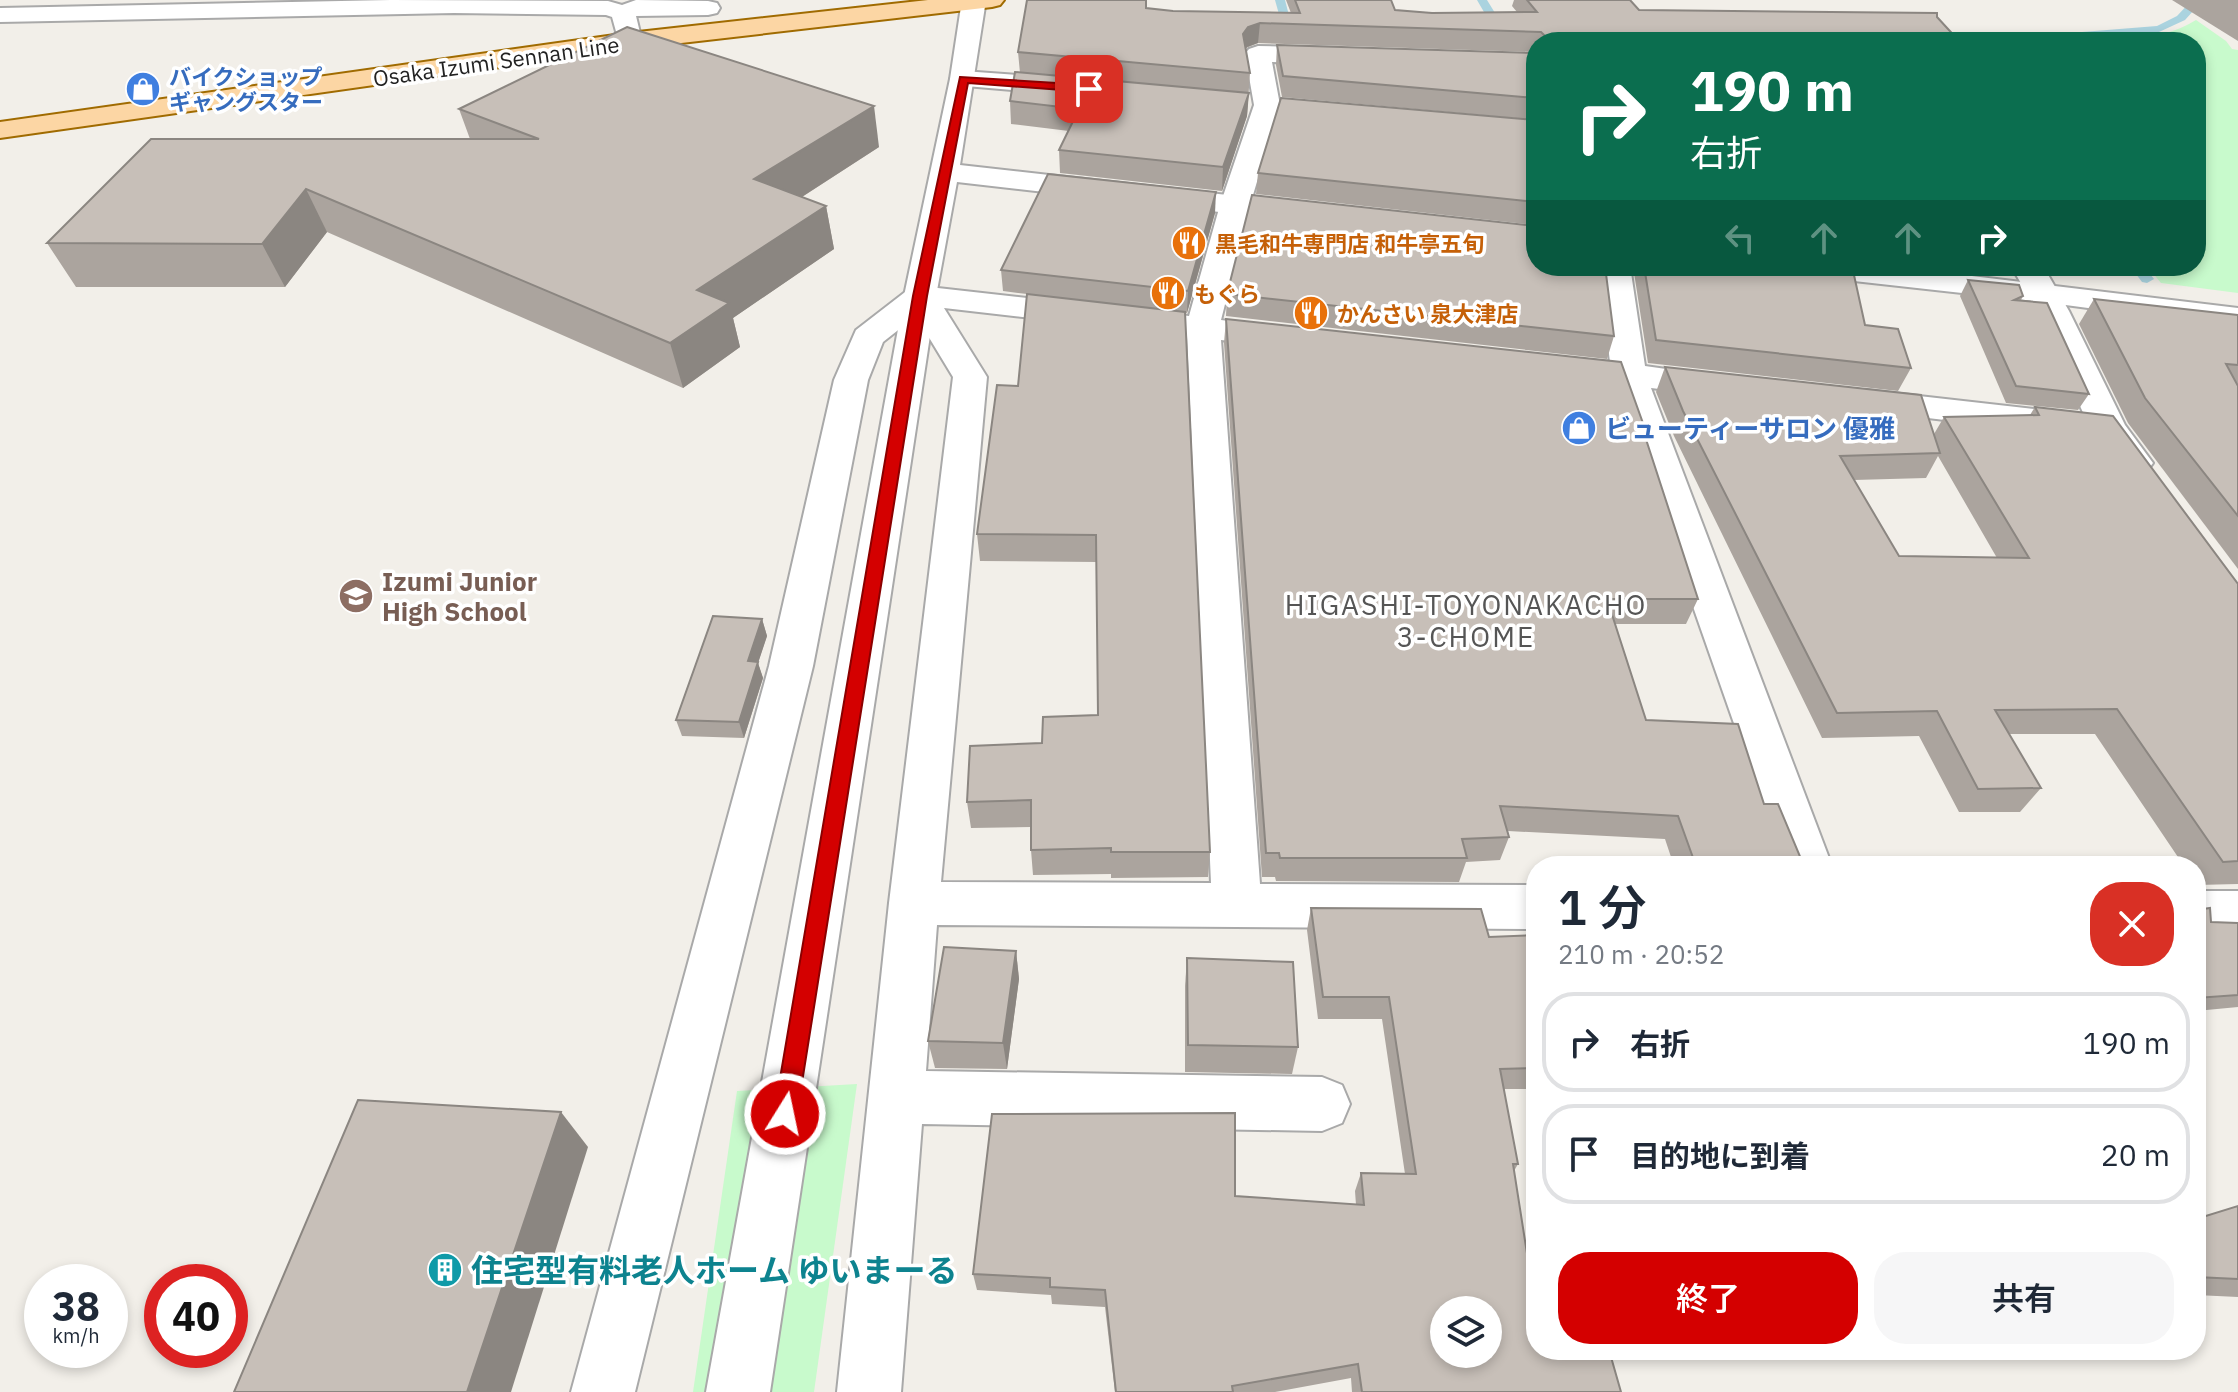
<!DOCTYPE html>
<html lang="ja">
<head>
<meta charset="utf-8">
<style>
	:root { --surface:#fff; --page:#f6f6f7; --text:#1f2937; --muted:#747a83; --line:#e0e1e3; --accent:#d40000 }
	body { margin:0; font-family:"IBM Plex Sans","Noto Sans JP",sans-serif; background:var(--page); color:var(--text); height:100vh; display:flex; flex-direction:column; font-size:30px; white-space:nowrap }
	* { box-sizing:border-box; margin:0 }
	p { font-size:26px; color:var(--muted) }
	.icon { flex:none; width:44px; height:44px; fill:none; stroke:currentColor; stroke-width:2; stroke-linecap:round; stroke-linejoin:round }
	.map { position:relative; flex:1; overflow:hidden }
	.panel { position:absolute; left:1526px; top:856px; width:680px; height:504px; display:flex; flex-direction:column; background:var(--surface); border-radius:32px; box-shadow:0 4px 12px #0003 }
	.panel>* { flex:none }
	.guide { position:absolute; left:1526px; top:32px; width:680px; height:244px; border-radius:32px; box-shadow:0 4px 12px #0003; background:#0b6e4f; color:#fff; overflow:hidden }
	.fabs { position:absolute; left:1430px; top:1296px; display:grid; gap:16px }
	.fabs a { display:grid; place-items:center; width:72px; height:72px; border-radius:50%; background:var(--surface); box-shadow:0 4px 12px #0003; font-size:40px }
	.speed { position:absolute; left:24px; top:1264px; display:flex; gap:16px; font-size:40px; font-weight:700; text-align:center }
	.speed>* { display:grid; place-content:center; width:104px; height:104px; border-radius:50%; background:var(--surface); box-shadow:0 4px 12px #0003; line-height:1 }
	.speed small { font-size:20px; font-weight:400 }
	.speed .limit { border:12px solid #d22; background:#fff; color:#111 }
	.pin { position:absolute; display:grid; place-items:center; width:68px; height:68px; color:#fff; margin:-34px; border-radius:16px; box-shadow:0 4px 12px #0006 }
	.me { position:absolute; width:88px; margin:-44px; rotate:10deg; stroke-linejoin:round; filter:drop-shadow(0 0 6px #0008) }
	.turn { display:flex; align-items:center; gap:28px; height:168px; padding:0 32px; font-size:36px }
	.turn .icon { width:104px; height:104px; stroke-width:2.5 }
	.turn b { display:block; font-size:56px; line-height:68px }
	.lanes { display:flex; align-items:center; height:76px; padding:0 32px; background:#0003; justify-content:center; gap:40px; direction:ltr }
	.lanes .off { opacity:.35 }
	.round { display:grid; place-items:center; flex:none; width:84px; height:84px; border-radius:32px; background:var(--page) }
	.overview { display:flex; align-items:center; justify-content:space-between; height:136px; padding:0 32px }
	h1 { font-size:48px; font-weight:600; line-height:60px }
	.button { display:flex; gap:16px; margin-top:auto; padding:16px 32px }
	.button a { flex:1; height:92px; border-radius:32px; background:var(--accent); color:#fff; font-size:32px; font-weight:600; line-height:92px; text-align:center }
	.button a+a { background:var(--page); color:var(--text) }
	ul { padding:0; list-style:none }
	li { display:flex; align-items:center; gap:24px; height:100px; margin:0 16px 12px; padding:0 16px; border:4px solid var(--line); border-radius:32px }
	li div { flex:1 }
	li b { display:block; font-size:30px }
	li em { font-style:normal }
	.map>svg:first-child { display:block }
</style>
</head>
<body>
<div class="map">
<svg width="2238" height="1392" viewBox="0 0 2238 1392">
	<rect width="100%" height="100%" fill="#f2efe9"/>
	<g fill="#c8facc">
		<path d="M2196 20 2226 41 2232 49 2238 50V293L2161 283 2147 266H2196V42H2056C2102 39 2157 45 2196 20Z"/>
		<path d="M857 1084 814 1392H693L737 1091Z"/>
	</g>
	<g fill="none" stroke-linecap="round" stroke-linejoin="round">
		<g fill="#aad3df" fill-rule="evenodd">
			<path d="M1275 0H1285L1292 27 1282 25Z"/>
			<path d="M1477 0H1487L1503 26 1511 30 1509 32 1495 31Z"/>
			<path d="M2192 0H2203L2185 20 2159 32 2039 42H1990L1996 39 2157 26 2177 16Z"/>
			<path d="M2130 266H2144L2154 279 2147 283 2142 282Z"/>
		</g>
		<g stroke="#a9a9a9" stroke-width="4">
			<g id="minor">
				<path d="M391 0 608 1 622 5 636 0 708 1 717 3 720 8 717 13 708 15 636 16 642 41 638 46H620L612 17 606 15 454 13 0 22V8Z"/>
				<path d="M1258 46 1338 48 1347 51 1351 56 1347 61 1338 64 1272 62 1280 105 1250 205 1221 320 1297 330 1302 337 1297 344 1285 347 1221 340 1260 884 1536 885V929L937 925 926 1071 1322 1077 1342 1085 1350 1104 1342 1123 1322 1131 922 1124 901 1392H837L889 903 953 377 916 316 883 342 868 380 813 666 635 1392H571L769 666 834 380 856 330 909 289 920 286 1189 316 1220 205 1254 105 1245 54 1249 49ZM944 308 1187 336 1211 883 941 882 987 377Z"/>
				<path d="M963 71 1072 79 1081 81 1085 87 1081 93 1072 95 954 85 950 79 954 73Z"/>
				<path d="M1598 266H1630L1645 366 1730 378 1736 385 1730 392 1718 396 1651 388 1832 866H1784L1615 384 1556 375 1551 368 1556 361 1568 358 1610 362Z"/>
				<path d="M2011 266H2043L2069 311 2125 425 2153 463 2147 471 2134 475 2121 471 2090 428 2037 311Z"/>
				<path d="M1866 390 2060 412 2073 415 2078 423 2073 431 2060 434 1853 409 1848 401 1853 393Z"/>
				<rect x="2196" y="891" width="42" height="44"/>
			</g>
		</g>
		<g stroke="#a9a9a9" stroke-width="4">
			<g id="tertiary">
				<path d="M962 0H986L960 165 1307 204 1318 207 1322 213 1318 219 1307 222 957 182 936 296 770 1392H706L904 296 950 79Z"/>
				<path d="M1784 266H1889L2238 308V328L2043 302 1800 275 1789 273Z"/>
			</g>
		</g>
		<g stroke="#a06b00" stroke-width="4">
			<path id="primary" d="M928 0H1004L1000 5 992 7 629 49 0 138V122L629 33Z"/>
		</g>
		<use href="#minor" fill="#fff" fill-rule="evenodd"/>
		<use href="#tertiary" fill="#fff" fill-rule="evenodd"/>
		<use href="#primary" fill="#fcd6a4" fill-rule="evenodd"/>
	</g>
	<g fill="#aba49e" fill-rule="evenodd">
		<path d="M1286 0H1391L1395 10 1432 13 1517 12 1512 6 1514 0H1630L1639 10 1937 17 1960 42H1536V52L1258 43 1246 48 1250 73 1247 116 1222 191 1060 173 1059 150 1069 131 1011 124 1010 101 1020 73 1018 52 1146 8 1173 11 1291 13Z"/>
		<path d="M2172 0H2238V41Z"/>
		<path d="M1277 45 1536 53V120L1282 97 1276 65Z"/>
		<path d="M459 109 879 147 802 197 826 206 834 249 733 318 740 347 683 388 327 232 285 287H76L47 243 470 139Z"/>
		<path d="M1536 120V225L1256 194 1258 173Z"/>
		<path d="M1215 213 1187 313H1185L1210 852 1208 877 1111 878V874L1033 875 1031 850V827L971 828 967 802 1042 743 1098 715 1097 562 980 561 977 534 1018 386 1027 294 1003 291 1001 270Z"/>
		<path d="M1633 266H1852L1865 325 1911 368 1898 391 1648 363Z"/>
		<path d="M1947 266H2006L2000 276 1948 270Z"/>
		<path d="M1968 280 2023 296 2021 300 2089 394 2078 410 2006 403 1960 296Z"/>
		<path d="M1227 294 1614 336 1607 359 1226 316Z"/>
		<path d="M2094 299 2238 315V569L2128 423 2079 324Z"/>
		<path d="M1226 319 1644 426 1643 430 1698 599 1686 624H1615L1646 720 1764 804 1804 866H1674L1665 839 1508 831 1509 837 1500 860 1466 862 1459 882 1276 881 1275 877H1262L1224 343Z"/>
		<path d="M1665 367 1934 434 1944 417 2030 415 2035 407 2238 584V884L2197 885 2196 866H2184L2095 734H2009L2041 788 2020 812H1959L1919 736 1822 738 1674 436 1656 392ZM1938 456 1997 558 1899 556 1854 480 1926 478Z"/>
		<path d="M762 619 767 636 758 663 763 678 744 738 682 736 676 720Z"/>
		<path d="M1311 908 1489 937 1536 935V1089H1504L1518 1164 1514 1171 1536 1350 1621 1392H1352L1351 1378 1275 1392H1115L1105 1307 1052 1304 1051 1295 977 1290 973 1274 1235 1196 1356 1205 1355 1191 1361 1173 1405 1174 1382 1019H1318L1307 930Z"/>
		<path d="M2196 910 2211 922 2238 923V1007L2196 1011Z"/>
		<path d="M1016 951 1019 979 1007 1069 935 1068 928 1041Z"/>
		<path d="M1187 958 1298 1047 1292 1074 1185 1072V986Z"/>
		<path d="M2238 1206V1297L2196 1295V1219Z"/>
	</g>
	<g fill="#8b8681">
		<path d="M1260 23 1258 43 1247 47 1242 54 1243 34 1248 27Z"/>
		<path d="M1249 93 1247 116 1222 191 1223 167Z"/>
		<path d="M874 106 879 147 763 222 754 179Z"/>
		<path d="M306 189 327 232 285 287 262 244Z"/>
		<path d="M1216 192 1215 213 1187 313 1188 291Z"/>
		<path d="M826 206 834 249 733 318 740 347 683 388 670 343 697 290Z"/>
		<path d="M762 619 767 636 758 663 763 678 744 738 739 722 748 661Z"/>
		<path d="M1016 951 1019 979 1007 1069 1003 1043Z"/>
		<path d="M561 1112 588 1147 511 1392H467Z"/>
	</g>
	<g fill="#c7bfb8" stroke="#8b8681" stroke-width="2" fill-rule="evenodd">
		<path d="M1027 0H1146V8L1173 11 1300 13 1295 0H1391L1395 10 1432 13 1537 12 1527 0H1630L1639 10 1937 13V17L1960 42H1544V35L1541 32 1260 23 1248 27 1243 34 1250 73 1018 52Z"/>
		<path d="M627 27 874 106 754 179 826 206 697 290 729 303 670 343 306 189 262 244 47 243 151 139H539L459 109Z"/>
		<path d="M1277 45 1536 53V98L1283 76Z"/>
		<path d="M1015 72 1249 93 1223 167 1059 150 1079 109 1010 101Z"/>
		<path d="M1281 98 1536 120V202L1258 173Z"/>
		<path d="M1048 174 1216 192 1188 291 1001 270Z"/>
		<path d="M1252 195 1536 226V266H1605L1614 336 1227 294Z"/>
		<path d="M1644 266H1852L1865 325 1898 329 1911 368 1656 340Z"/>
		<path d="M1968 280 2019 285 2023 296 2014 300 2047 303 2089 394 2016 386Z"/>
		<path d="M1027 294 1185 312 1210 852H1111V848L1031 850V800L967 802 970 746 1042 743 1043 717 1098 715 1096 535 977 534 997 385 1018 386Z"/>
		<path d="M2094 299 2238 315V365L2226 364 2238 386V516L2145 398Z"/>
		<path d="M1226 319 1621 362 1644 426 1642 427 1698 599H1607L1646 720 1738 724 1764 804H1778L1804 866H1696L1678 816 1500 806 1509 837 1462 839 1467 858H1280L1279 853H1266Z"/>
		<path d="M1665 367 1921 395 1940 453 1840 456 1899 556 2029 558 1944 417 2039 415 2035 407 2113 416 2238 584V861L2223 862 2117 709 1995 710 2041 788 1978 789 1937 711 1837 713 1683 411Z"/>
		<path d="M713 616 762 619 748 661 758 662 739 722 676 720Z"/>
		<path d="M1311 908 1481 909 1489 937 1536 935V1068L1500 1069 1518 1164H1513L1536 1311V1350H1609L1621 1392H1362L1358 1364 1232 1386 1233 1392H1116L1105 1290 1050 1287V1278L973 1274 992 1114 1235 1113V1196L1364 1205 1361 1173 1416 1174 1389 997H1323ZM1444 1310H1488V1354H1444Z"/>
		<path d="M2210 908 2211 922 2238 923V995L2196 998V910Z"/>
		<path d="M944 947 1016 951 1003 1043 928 1041Z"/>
		<path d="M1187 958 1293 962 1298 1047 1188 1045Z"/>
		<path d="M358 1100 561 1112 467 1392H234Z"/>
		<path d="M2238 1206V1279L2196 1277V1219Z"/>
	</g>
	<path fill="#d40000" stroke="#8a0000" stroke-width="2" d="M960 77 1089 85 1094 89 1089 92 968 83 927 296 797 1114 793 1122 785 1125 777 1122 774 1114 913 296Z"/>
	<defs>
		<g id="shop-disc" transform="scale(1.8)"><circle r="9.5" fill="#3f7fe0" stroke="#fff"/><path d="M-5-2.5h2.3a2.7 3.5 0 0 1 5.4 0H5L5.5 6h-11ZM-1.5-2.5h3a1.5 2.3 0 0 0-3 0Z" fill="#fff"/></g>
		<g id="restaurant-disc" transform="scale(1.8)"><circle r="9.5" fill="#e8710a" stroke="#fff"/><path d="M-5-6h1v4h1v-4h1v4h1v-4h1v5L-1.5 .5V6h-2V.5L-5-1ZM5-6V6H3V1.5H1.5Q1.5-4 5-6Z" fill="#fff"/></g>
		<g id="school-disc" transform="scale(1.8)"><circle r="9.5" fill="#8d6e63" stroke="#fff"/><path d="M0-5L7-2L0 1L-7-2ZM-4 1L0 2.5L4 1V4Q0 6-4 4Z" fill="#fff"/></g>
		<g id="building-disc" transform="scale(1.8)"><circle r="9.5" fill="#0f9aa8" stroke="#fff"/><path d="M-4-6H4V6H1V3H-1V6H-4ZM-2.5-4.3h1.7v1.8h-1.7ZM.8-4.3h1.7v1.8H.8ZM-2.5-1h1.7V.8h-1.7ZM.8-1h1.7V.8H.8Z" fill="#fff"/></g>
	</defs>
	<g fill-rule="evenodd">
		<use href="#shop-disc" x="143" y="89"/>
		<use href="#restaurant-disc" x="1189" y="243"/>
		<use href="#restaurant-disc" x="1168" y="293"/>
		<use href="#restaurant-disc" x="1311" y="313"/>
		<use href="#shop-disc" x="1579" y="428"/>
		<use href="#school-disc" x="356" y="596"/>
		<use href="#building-disc" x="445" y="1270"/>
	</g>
	<g text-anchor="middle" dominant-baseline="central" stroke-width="7" stroke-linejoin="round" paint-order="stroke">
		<g font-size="22" fill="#222" stroke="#fff">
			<text transform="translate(496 61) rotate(-8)">Osaka Izumi Sennan Line</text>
		</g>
		<g font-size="22" font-weight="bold" fill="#366cbe" stroke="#fff" text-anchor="start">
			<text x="169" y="76">バイクショップ<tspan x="169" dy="25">ギャングスター</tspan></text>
		</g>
		<g font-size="22" font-weight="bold" fill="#c56008" stroke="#fff" text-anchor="start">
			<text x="1215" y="243">黒毛和牛専門店 和牛亭五旬</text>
			<text x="1194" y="293">もぐら</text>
			<text x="1337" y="313">かんさい 泉大津店</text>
		</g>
		<g font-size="26" font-weight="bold" fill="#366cbe" stroke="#fff" text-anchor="start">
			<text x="1605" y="428">ビューティーサロン 優雅</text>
		</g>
		<g font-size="26" font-weight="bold" fill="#785e54" stroke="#fff" text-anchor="start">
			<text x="382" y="581">Izumi Junior<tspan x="382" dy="30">High School</tspan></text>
		</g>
		<g font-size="28" letter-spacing="2" fill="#555" stroke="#fff">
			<text x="1466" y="604">HIGASHI-TOYONAKACHO<tspan x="1466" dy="32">3-CHOME</tspan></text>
		</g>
		<g font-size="32" font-weight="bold" fill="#0d838f" stroke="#fff" text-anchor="start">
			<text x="471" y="1270">住宅型有料老人ホーム ゆいまーる</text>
		</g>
	</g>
</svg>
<div class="fabs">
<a><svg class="icon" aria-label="layers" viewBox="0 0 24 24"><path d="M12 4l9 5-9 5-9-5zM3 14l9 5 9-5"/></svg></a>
</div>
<div class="speed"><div>38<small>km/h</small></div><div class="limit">40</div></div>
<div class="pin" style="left:1089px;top:89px;background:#d93025"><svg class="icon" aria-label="arrive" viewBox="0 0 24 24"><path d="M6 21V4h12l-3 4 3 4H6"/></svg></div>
<svg class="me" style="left:785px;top:1114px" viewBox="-20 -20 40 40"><circle r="17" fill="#d40000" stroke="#fff" stroke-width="3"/><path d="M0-11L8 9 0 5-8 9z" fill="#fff"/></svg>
<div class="guide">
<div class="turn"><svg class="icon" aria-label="right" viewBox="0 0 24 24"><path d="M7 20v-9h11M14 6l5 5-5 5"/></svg><div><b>190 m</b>右折</div></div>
<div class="lanes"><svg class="icon off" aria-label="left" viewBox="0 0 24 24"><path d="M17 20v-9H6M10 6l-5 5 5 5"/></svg><svg class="icon off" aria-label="ahead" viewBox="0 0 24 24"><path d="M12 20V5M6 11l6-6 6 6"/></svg><svg class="icon off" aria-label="ahead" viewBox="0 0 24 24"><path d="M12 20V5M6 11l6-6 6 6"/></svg><svg class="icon" aria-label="right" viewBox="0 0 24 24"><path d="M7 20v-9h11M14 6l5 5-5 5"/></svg></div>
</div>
<section class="panel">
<div class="overview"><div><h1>1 分</h1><p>210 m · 20:52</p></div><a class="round" style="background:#d93025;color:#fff"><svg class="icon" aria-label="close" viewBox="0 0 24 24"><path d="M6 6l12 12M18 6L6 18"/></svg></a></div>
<ul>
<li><svg class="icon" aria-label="right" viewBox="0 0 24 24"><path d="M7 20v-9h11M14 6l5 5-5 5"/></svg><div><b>右折</b></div><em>190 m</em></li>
<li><svg class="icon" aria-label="arrive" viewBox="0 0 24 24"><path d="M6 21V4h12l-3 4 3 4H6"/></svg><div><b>目的地に到着</b></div><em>20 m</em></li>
</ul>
<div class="button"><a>終了</a><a>共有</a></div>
</section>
</div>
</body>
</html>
